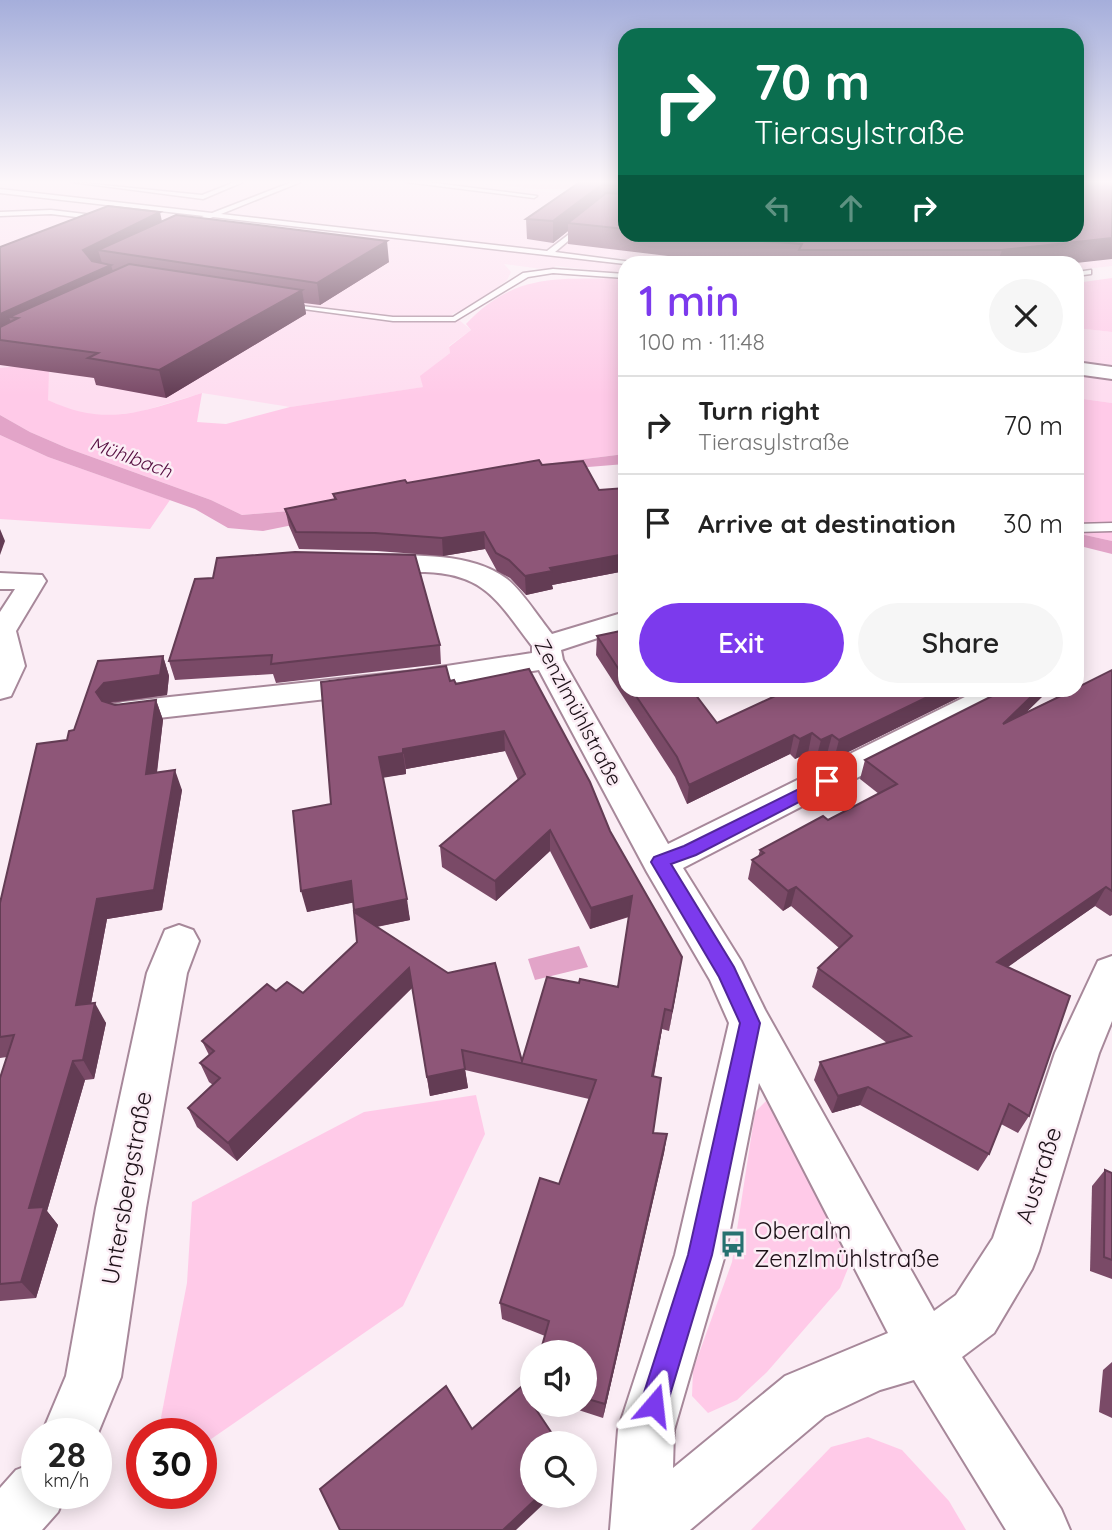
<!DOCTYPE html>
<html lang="en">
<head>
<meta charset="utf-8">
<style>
	:root { --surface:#fff; --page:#f6f6f6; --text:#222; --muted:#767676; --line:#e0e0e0; --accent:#7c3aed }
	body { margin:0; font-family:Quicksand,sans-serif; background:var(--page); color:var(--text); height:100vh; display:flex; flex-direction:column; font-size:26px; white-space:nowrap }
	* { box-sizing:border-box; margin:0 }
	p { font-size:23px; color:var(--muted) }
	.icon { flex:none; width:38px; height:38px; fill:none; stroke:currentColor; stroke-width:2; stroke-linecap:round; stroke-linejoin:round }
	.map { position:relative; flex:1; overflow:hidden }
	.drawer { position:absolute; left:618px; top:256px; width:466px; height:441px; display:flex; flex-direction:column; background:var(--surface); border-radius:21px; box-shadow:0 4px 18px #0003 }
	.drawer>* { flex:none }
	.guide { position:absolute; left:618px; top:28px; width:466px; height:214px; border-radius:21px; box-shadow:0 4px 18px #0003; background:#0b6e4f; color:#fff; overflow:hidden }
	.controls { position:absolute; left:520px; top:1340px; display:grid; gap:14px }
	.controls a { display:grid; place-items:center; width:77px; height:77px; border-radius:50%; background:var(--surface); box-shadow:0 4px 18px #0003; font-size:35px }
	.speed { position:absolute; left:21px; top:1418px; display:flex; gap:14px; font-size:35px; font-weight:700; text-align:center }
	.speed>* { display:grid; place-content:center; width:91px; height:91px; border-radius:50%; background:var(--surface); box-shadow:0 4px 18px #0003; line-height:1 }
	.speed small { font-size:18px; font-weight:400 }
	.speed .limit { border:10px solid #d22; background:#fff; color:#111 }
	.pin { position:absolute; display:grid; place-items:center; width:60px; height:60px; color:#fff; margin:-30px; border-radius:14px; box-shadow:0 4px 10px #0006 }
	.me { position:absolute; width:77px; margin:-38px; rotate:17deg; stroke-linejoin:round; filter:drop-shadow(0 0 5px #0008) }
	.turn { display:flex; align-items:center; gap:24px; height:147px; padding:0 21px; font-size:32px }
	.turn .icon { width:91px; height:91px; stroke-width:2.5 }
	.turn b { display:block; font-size:49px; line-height:60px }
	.lanes { display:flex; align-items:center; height:66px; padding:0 21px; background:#0003; justify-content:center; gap:35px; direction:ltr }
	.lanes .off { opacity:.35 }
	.round { display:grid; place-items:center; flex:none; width:74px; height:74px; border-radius:37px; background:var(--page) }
	.summary { display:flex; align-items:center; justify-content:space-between; height:119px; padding:0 21px }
	h1 { font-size:42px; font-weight:600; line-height:52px; color:var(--accent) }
	.primary-button { display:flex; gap:14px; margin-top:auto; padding:14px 21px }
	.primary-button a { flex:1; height:80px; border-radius:42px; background:var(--accent); color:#fff; font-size:28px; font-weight:600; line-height:80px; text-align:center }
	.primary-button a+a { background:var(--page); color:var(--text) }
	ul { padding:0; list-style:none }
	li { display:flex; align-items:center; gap:21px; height:98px; padding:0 21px; border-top:2px solid var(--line) }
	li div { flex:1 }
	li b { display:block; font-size:26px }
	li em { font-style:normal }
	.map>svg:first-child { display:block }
</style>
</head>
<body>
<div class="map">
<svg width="1112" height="1530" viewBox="0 0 1112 1530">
	<rect width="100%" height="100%" fill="#fbedf5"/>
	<g fill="#feddf0">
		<path d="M0 182H467L625 202V234H1076L1112 185V266L1076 270V262H652L0 188Z"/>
		<path d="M0 194 315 232 431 242 625 265V274L556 266 550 270 504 264 511 272 507 280 474 306 452 314 471 330 449 346 450 353 421 376 424 387 290 407 202 393 139 412 105 416 73 412 48 400 0 368Z"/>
		<path d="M1076 328 1112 332V403L1076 398Z"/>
	</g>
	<g fill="#ffcae8">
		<path d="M467 182H625V188L536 189Z"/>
		<path d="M625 278V454L536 465 301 510 242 515 211 500 67 448 30 432 0 415V368L28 365 49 371 48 400C107 428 144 411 202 393L197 422 226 424 290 407 423 387 420 376 450 353 449 347 471 330 466 324C516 271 558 280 625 278Z"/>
		<path d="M1112 278V332L1076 328V283Z"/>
		<path d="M1076 398 1112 403V541L1076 533Z"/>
		<path d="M0 435 48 457 170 500 150 529 0 519Z"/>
		<path d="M476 1095 485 1134 403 1306 201 1446V1433H158L187 1283 192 1202 364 1112Z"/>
		<path d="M767 1100 781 1106 851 1261 840 1288 767 1372 737 1400 708 1413 692 1396 693 1370 732 1262 755 1112Z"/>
		<path d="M868 1437 902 1450 949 1501 966 1530H751L831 1447Z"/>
	</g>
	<g fill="#e2a4c8">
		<path d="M0 415 30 432 67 448 211 500 242 515 301 510 536 465 625 454V464L576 468 263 531 228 528 195 509 48 457 0 435Z"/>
		<path d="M1076 533 1112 541V554L1076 545Z"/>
		<path d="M579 946 588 967 535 980 528 959Z"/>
	</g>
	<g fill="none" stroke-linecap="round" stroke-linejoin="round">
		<g stroke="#a7889a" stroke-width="3">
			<g id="lane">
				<path d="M72 182 202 195 235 182H243L203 199Z"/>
				<path d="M292 182H301L221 214 547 251 585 222 587 225 555 252 632 262 625 264 213 217 182 229 180 226 204 216 0 193V189L212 213Z"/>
				<path d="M406 182H426L537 196 534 198Z"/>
				<path d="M51 210 102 216 105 218 102 220 51 214 0 216V212Z"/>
				<path d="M553 269 625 274V278L553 273 528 277 455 321H393L281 306 285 304 393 317H453L523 273Z"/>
				<path d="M1091 270V274L1076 276V272Z"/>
				<path d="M1112 523V531L1076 532V524Z"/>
			</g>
		</g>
		<g stroke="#a7889a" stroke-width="4">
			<g id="street">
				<path d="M1076 362 1112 367V379L1076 374Z"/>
				<path d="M374 555C416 556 471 552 507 579 522 591 539 618 552 634L625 612V629L561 650 563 660 668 844 979 690H1017L1013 697 683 868 741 961 765 1010 934 1311 956 1295 993 1238 1055 1053 1098 961 1112 956V1021L1099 1053 1039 1251 1032 1269 994 1333 962 1357 1061 1509 1070 1530H1006L914 1380 880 1390 825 1416 690 1530H610L618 1430 675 1255 729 1023 710 980 647 872 539 670 414 689 123 722 112 719 107 712 112 705 123 702 414 671 532 653V646C498 602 486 574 425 572 405 572 384 573 365 569L361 563 365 557ZM759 1083 888 1333 785 1376 673 1468 674 1430 725 1255Z"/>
				<path d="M0 573 42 575 46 581 16 631 25 666 11 696 0 699V612L15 589H0Z"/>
				<path d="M179 925 193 930 199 941 187 973 146 1208 121 1377 96 1438V1433H42L66 1376 96 1208 147 973 165 930Z"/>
				<path d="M37 1462V1493H66L58 1512 42 1530H0V1488L16 1470Z"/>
			</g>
		</g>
		<use href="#lane" fill="#fff" fill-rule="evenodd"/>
		<use href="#street" fill="#fff" fill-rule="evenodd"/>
	</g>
	<g fill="#7a4a67" fill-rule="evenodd">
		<path d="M580 182H625V234H1076V263L754 262 668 256 568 244V231L553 243 527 239 526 219Z"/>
		<path d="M162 222 389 262 320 305 304 303 306 314 166 398 96 385 94 378 0 365V247Z"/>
		<path d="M542 465 599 490 625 488V571L552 585 553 589 526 595 510 578 497 571 485 549 443 556 377 551 299 549 289 526 285 509 334 499 333 494Z"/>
		<path d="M625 630V690H692L717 723 788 690H974L834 759 827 754 816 759 808 753 795 759 790 754 687 804 675 777 596 655 597 636Z"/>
		<path d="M440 645 441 664 276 683 273 674 175 680 169 661Z"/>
		<path d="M163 656 169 676 167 695 111 703 115 705 156 700 163 720 157 773 182 790 162 910 107 919 91 1004 106 1023 94 1079 85 1080 47 1211 58 1225 36 1298 0 1301V1078L7 1057 0 1058V903L67 740 74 730Z"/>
		<path d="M1112 670V915L1110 916 1095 906 1007 967 1029 1116 1018 1133 1001 1124 989 1154 978 1171 860 1105 832 1113 814 1080 820 1062 887 1043 812 987 818 968 839 948 791 906 783 911 748 879 752 860 758 857 760 850 828 820 879 794 860 779 865 760 1004 690H1049L1025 713Z"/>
		<path d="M450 681 456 684 610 831 679 977 669 1031 662 1029 654 1076 653 1133 667 1134 664 1153 603 1418 563 1405H584V1353L545 1336 502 1319 500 1303 559 1184 589 1099 465 1070 468 1088 430 1096 412 988 237 1161 197 1127 188 1108 213 1085 209 1082 200 1063 209 1055 202 1041 276 991 303 993 357 942 354 902 307 912 331 804ZM505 751 518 780 440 846 442 867 496 901 550 851 590 929 629 917 618 987 579 983 522 1061 377 927 410 920 383 777 406 774V769Z"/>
		<path d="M1105 1170 1112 1173V1279L1090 1271 1092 1186Z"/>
		<path d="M1112 1362V1418L1099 1412 1103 1370Z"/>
	</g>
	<g fill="#633c54">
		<path d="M601 185 600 205 568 223V231L553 243V221Z"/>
		<path d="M160 212 164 231 98 250 102 263 88 270 83 250Z"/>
		<path d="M1112 238V259L1076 263 998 262 1002 250Z"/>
		<path d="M387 241 389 262 320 305 317 283Z"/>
		<path d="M111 265 117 285 9 317 15 333 0 335V314Z"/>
		<path d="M302 290 306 314 166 398 159 370Z"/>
		<path d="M0 529 5 541 0 555Z"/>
		<path d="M484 532 485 549 443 556 442 538Z"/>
		<path d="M625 554V571L552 585 553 589 526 595 525 576 550 568Z"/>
		<path d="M163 656 169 676 167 695 111 702 104 712 96 692 104 683Z"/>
		<path d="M942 690H974L834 759 839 740Z"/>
		<path d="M1038 690H1049L995 743 1003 724Z"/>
		<path d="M156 700 163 720 154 794 146 774Z"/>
		<path d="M504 731 505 751 406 769 403 749Z"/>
		<path d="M812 733 808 753 795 759 800 739Z"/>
		<path d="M794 735 790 754 687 804 689 785Z"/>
		<path d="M832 735 827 754 816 759 821 740Z"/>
		<path d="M403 753 406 774 382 778 379 757Z"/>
		<path d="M175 770 182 790 162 910 107 919 87 1025 76 1005 97 899Z"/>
		<path d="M550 830V851L496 901 495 881Z"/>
		<path d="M351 881 356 902 307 912 301 891Z"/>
		<path d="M796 887 791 906 783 911 788 891Z"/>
		<path d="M1106 887 1095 906 988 981 997 962Z"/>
		<path d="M632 896 630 916 590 929 591 908Z"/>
		<path d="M407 899 410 920 359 930 354 910Z"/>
		<path d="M682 957 679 977 669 1031 672 1011Z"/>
		<path d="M409 968 412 988 237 1161 228 1143Z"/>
		<path d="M95 1003 106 1023 94 1079 83 1060Z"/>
		<path d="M665 1009 662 1029 650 1096 652 1076Z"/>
		<path d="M73 1061 85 1080 47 1211 58 1225 36 1298 21 1282 29 1208Z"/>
		<path d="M465 1069 468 1088 430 1096 427 1077Z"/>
		<path d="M868 1087 860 1105 832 1113 838 1096Z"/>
		<path d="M667 1134 664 1153 603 1418 605 1404Z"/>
		<path d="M539 1496H552L516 1530H503Z"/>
	</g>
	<g fill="#8e5678" stroke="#633c54" stroke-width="2">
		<path d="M580 182H625V186L601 185 553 221 526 219Z"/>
		<path d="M1076 182H1112V238L1002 250H799L802 244 672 234H1076Z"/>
		<path d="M606 193 625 194V229L568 223Z"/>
		<path d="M108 206 160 212 83 250 92 261 111 265 0 314V247Z"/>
		<path d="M176 215 387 241 317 283 98 250Z"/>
		<path d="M129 264 302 290 159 370 88 358 98 353 0 340V327L18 318 9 317Z"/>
		<path d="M539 460 542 465 583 461 599 490 625 488V554L550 568 552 571 525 576 509 560 496 553 484 532 442 538 375 533 296 532 285 509 336 499 333 494 405 480 407 483Z"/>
		<path d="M295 552 415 555 440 645 271 664 272 655 169 661 195 579 213 578 217 558Z"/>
		<path d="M625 630V679L597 636Z"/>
		<path d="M163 656 160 675 104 683 96 692 102 701 115 705 156 700 146 774 175 770 154 890 97 899 76 1005 95 1003 83 1060 73 1061 29 1208 44 1207 21 1282 0 1284V1078L14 1035 0 1037V903L37 744 67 740 69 731 74 730 98 661Z"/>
		<path d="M446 666 450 681 454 680 456 684 529 669 590 782 610 831 682 957 672 1011 665 1009 652 1076 661 1078 653 1133 667 1134 605 1404 584 1398V1353H540L549 1321 500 1303 540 1178 559 1184 596 1080 462 1050 465 1069 427 1077 409 968 228 1143 188 1108 220 1078 200 1063 214 1051 202 1041 267 984 276 991 287 982 303 993 357 942 354 912 448 973 495 963 522 1061 547 977 579 983 580 979 618 987 632 896 591 908 550 830 495 881 440 846 525 774 504 731 403 749V753L379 757 407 899 354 910 351 881 301 891 293 811 331 804 321 682Z"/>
		<path d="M1112 670V891L1106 887 997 962 1070 996 1029 1116 1009 1104 989 1154 868 1087 838 1096 820 1062 911 1036 818 968 852 936 796 887 788 891 752 860 764 853 760 850 823 816 828 820 897 784 865 760 1004 690H1038L1003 724 1073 690H1076V688Z"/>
		<path d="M632 690H692L717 723 788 690H942L839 740 832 735 821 740 812 733 800 739 794 735 689 785 677 757Z"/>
		<path d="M1105 1170 1112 1173V1260L1104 1257Z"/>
		<path d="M446 1386 472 1429 521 1387 559 1444H532V1496H539L503 1530H340L320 1489Z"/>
	</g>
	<linearGradient id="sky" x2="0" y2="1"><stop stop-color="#a5aedb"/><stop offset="0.46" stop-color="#fdf7fa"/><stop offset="1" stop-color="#fdf7fa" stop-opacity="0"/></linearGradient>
	<rect width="1112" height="396" fill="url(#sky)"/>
	<path fill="#7c3aed" stroke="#51269a" stroke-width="2" d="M827 775 832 777 835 781 832 785 696 855 671 864 734 967 760 1023 712 1255 667 1405 663 1414 654 1418 644 1414 640 1405 688 1255 740 1023 719 977 651 862 654 857 684 846Z"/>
	<defs>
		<g id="bus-bare" transform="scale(2.1)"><path d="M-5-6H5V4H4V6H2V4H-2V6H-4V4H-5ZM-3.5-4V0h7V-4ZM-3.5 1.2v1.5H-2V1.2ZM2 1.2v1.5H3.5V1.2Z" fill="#277170" stroke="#fbedf5" stroke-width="2.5" paint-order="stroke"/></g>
	</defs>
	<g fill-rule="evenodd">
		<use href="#bus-bare" x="733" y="1244"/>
	</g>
	<g text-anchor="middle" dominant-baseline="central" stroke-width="5" stroke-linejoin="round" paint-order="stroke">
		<g font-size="19" font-style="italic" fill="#530a3d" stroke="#fbedf5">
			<text transform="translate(131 457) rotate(20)">Mühlbach</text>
		</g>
		<g font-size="21" fill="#1d1118" stroke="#fbedf5">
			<text transform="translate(579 712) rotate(62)">Zenzlmühlstraße</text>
		</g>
		<g font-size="24" fill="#1d1118" stroke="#fbedf5">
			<text transform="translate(1038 1175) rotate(-72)">Austraße</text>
			<text transform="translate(126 1188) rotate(-80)">Untersbergstraße</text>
		</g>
		<g font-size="24" fill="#1d1118" stroke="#fbedf5" text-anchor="start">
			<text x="754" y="1230">Oberalm<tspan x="754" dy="28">Zenzlmühlstraße</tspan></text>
		</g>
	</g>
</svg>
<div class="controls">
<a><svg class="icon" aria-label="sound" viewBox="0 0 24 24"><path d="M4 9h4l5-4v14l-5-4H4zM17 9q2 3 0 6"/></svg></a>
<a><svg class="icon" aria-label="search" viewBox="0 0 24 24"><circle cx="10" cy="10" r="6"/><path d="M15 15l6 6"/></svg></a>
</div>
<div class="speed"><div>28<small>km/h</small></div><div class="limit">30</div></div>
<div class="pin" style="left:827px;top:781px;background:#d93025"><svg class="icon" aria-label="arrive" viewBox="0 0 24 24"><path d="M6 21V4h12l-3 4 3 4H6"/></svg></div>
<svg class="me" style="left:654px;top:1405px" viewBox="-20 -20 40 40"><path d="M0-17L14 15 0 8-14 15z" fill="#7c3aed" stroke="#fff" stroke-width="4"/></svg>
<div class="guide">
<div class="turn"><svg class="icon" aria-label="right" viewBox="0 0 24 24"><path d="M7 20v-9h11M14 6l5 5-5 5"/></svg><div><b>70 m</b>Tierasylstraße</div></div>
<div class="lanes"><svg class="icon off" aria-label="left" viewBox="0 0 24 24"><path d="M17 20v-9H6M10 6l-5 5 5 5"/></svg><svg class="icon off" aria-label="ahead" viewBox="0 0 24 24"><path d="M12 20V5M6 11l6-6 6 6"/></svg><svg class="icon" aria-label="right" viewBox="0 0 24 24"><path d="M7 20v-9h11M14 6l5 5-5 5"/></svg></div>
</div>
<section class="drawer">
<div class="summary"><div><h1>1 min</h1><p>100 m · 11:48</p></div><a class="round"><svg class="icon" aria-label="close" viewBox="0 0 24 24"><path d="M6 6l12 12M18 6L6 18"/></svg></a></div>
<ul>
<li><svg class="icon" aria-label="right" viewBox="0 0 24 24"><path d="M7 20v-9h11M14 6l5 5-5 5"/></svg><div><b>Turn right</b><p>Tierasylstraße</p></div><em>70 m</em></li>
<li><svg class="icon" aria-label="arrive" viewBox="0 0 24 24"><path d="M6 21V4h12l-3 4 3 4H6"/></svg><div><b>Arrive at destination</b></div><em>30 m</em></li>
</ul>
<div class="primary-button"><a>Exit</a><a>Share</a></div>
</section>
</div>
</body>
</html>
